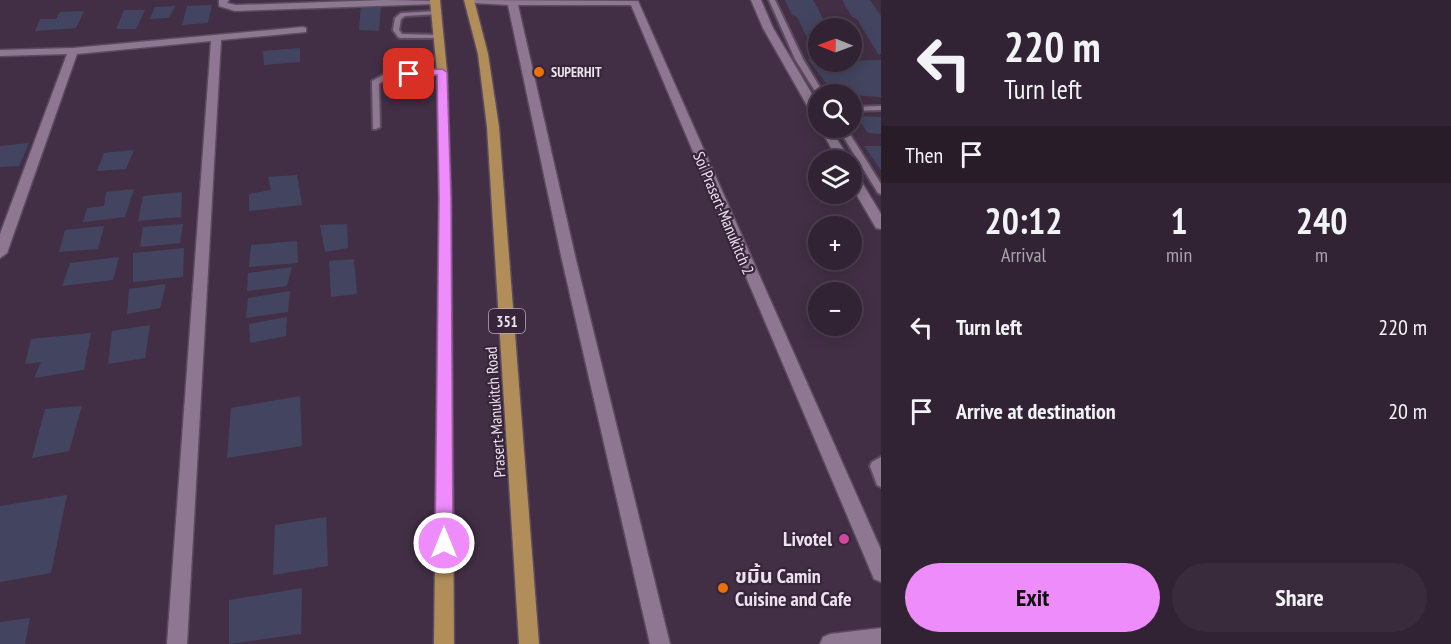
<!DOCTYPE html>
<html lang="en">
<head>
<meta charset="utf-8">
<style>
	:root { --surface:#322334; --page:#3a2b3c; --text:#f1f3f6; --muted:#a8a4ac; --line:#4d404f; --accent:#ed8cfa }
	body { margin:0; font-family:"PT Sans Narrow","Noto Sans Thai",sans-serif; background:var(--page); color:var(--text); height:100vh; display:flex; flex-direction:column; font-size:22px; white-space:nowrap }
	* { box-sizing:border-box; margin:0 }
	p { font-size:20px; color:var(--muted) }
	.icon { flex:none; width:33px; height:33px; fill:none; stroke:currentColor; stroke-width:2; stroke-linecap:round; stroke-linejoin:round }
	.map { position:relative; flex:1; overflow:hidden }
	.details { display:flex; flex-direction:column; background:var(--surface); width:570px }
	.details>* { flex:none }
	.hud { background:#322334; color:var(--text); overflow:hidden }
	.needle { width:39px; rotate:271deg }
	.buttons { position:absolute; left:808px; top:18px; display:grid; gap:12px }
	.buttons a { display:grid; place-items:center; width:54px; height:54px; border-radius:50%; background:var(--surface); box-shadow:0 3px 15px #0003,0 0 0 2px var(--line); font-size:30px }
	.pin { position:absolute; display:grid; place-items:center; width:51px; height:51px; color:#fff; margin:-26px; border-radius:12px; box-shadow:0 3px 9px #0006 }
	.me { position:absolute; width:66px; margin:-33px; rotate:0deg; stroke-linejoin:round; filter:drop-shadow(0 0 4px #0008) }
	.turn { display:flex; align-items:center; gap:21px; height:126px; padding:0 24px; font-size:27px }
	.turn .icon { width:78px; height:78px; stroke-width:2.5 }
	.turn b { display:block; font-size:42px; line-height:51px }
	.then { display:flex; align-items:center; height:57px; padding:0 24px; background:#0003; gap:12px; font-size:22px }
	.eta { display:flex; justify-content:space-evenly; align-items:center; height:102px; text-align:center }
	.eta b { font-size:36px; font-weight:800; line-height:42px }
	.action { display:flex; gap:12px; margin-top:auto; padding:12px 24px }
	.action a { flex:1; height:69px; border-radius:36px; background:var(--accent); color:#111; font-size:24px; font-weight:800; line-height:69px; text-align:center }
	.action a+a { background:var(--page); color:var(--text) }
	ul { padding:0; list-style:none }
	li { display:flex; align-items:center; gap:18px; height:84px; padding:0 24px }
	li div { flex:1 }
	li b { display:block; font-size:22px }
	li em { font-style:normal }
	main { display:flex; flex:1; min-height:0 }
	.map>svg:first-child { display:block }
</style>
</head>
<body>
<main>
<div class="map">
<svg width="881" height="644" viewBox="0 0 881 644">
	<rect width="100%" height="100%" fill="#422f45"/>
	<g fill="#434560">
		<path d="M785 0H813L828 28H819V51H814L797 17 792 15Z"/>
		<path d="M842 0H870L881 16V54H878L857 19 852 17Z"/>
		<path d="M212 5 208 23 182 25 187 6Z"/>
		<path d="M176 6 168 18 150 19 155 7Z"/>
		<path d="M361 6H381L379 31 359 30Z"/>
		<path d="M124 10H145L136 29H116Z"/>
		<path d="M84 11 76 28 35 31 40 19H56L60 12Z"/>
		<path d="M300 48V62L264 65 263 51Z"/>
		<path d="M808 59H819V62L881 60V97L834 94Z"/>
		<path d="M856 116 881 117V134L868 133Z"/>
		<path d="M29 143 19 166 0 167V146Z"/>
		<path d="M864 146H881V170Z"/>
		<path d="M134 150 126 169 97 171 104 153Z"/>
		<path d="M297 175 302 205 249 211V194L271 190 268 177Z"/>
		<path d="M134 189 125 217 83 222 87 208 104 206 106 192Z"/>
		<path d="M182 192 181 217 138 221 143 196Z"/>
		<path d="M183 224 180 243 140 247 143 227Z"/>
		<path d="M347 224 348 248 325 252 320 225Z"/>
		<path d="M104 226 98 249 59 252 65 230Z"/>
		<path d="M297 241 298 263 249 267 251 245Z"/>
		<path d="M184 248 183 277 133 282V253Z"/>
		<path d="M119 257 113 280 62 286 70 263Z"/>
		<path d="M354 259 357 294 331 297 329 261Z"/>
		<path d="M292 267 287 286 247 291 248 273Z"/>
		<path d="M166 284 160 308 127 314 129 289Z"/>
		<path d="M290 291 288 312 246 318 248 298Z"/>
		<path d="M287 317 286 336 250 343 249 324Z"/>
		<path d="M150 325 145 358 108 364 112 331Z"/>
		<path d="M91 333 84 370 34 378 41 362 25 364 31 339Z"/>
		<path d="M300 396 302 446 227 458 231 408Z"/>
		<path d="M82 406 69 451 32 458 45 409Z"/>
		<path d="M67 495 51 573 0 582V506Z"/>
		<path d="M326 517 328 566 273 575 275 525Z"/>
		<path d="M302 588 301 634 229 644V600Z"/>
		<path d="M30 618 25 644H0V622Z"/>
	</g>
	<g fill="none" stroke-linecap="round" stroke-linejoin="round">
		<g stroke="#5b4b5e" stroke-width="4">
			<g id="service">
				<path d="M769 0H775L803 59 824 94 818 96 795 59Z"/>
				<path d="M437 11 439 12V14L405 16 401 19 399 30 402 34 439 35 441 36V38H400L398 37 393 30 395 18 401 13Z"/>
				<path d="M416 70H442L446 72 442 74C423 75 394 70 379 84L380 127 376 129H373L372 81 385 74Z"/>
				<path d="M881 106V110L852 111V107Z"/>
				<path d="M838 128H846L881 184V194L878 193Z"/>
				<path d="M881 457V487L877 485 870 466 872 462Z"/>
			</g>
		</g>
		<g stroke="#5b4b5e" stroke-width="3">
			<g id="minor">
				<path d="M219 0H229L227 3 236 5 385 0 440 1 435 4 235 11 219 6Z"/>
				<path d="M468 0 638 1 881 550V582L874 579 631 5H518L576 260 670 644H650L562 260 508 5 473 3Z"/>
				<path d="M751 0H761L773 28 819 106V119L813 116 763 28Z"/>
				<path d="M303 27 306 28V32L221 40 187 644H167L211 41 77 54 7 253 0 258V234L67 54 0 56V50L73 48Z"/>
				<path d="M820 128H830L850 160H838Z"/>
				<path d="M852 172 856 173 881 214V229L876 228 852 187Z"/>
				<path d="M881 628V644H820L823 637 830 634Z"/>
			</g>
		</g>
		<g stroke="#5b4b5e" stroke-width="3">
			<g id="primary">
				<path d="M430 0H440L447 72 451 198 454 644H434L439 198 437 72Z"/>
				<path d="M464 0H474L488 54 499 127 539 644H519L487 127 478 54Z"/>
			</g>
		</g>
		<use href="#service" fill="#8e7891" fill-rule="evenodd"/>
		<use href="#minor" fill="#8e7891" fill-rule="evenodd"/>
		<use href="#primary" fill="#b18d59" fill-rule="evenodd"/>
	</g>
	<path fill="#ed8cfa" stroke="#9a5ba2" stroke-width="1.5" d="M442 69 447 72 451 198 453 543 450 549 444 551 438 549 435 543 439 198 437 75 409 76 404 74 409 71Z"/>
	<g fill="#e8710a" stroke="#37253a" stroke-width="2">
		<circle cx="539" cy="72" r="6"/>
		<circle cx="723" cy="588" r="6"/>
	</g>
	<circle fill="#d1479c" stroke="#37253a" stroke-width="2" cx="844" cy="539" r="6"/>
	<g text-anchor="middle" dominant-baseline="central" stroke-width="4.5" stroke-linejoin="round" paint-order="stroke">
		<g font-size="14" font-weight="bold" fill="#ede1ef" stroke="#37253a" text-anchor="start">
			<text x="551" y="72">SUPERHIT</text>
		</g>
		<rect fill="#37253a" stroke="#b6a9b9" stroke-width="1.5" x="489" y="309" width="36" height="24" rx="4.5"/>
		<g font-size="15" font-weight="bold" fill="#ede1ef">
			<text x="507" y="321">351</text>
		</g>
		<g font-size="16" fill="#ede1ef" stroke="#37253a">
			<text transform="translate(724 213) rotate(67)">Soi Prasert-Manukitch 2</text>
			<text transform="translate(495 412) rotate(-94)">Prasert-Manukitch Road</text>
		</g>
		<g font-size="20" font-weight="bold" fill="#ede1ef" stroke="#37253a" text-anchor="end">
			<text x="832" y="539">Livotel</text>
			<text x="735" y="576" text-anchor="start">ขมิ้น Camin<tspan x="735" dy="23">Cuisine and Cafe</tspan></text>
		</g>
	</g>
</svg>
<div class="buttons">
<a><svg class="needle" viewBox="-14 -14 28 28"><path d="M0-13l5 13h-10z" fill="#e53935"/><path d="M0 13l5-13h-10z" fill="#a8a4ac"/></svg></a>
<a><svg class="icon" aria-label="search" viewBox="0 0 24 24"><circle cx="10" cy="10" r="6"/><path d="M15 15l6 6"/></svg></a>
<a><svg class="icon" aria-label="layers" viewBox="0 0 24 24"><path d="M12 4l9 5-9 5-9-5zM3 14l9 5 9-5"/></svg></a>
<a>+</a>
<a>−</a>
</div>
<div class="pin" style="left:409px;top:74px;background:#d93025"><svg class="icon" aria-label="arrive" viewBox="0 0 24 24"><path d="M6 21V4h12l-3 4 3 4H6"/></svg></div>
<svg class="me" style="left:444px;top:543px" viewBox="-20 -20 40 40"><circle r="17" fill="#ed8cfa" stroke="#fff" stroke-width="3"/><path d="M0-11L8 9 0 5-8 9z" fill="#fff"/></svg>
</div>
<section class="details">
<div class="hud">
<div class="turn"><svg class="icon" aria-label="left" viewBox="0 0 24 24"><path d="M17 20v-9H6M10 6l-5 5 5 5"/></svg><div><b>220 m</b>Turn left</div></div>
<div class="then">Then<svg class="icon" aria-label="arrive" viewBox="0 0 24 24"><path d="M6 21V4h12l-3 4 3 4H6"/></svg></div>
</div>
<div class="eta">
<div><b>20:12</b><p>Arrival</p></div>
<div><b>1</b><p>min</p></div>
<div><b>240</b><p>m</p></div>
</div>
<ul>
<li><svg class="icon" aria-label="left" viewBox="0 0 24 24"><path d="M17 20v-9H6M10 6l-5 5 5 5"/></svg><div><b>Turn left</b></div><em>220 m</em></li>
<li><svg class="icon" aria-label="arrive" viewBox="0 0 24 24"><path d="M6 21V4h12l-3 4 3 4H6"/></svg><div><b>Arrive at destination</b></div><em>20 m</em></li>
</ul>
<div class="action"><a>Exit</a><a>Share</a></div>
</section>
</main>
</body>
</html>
